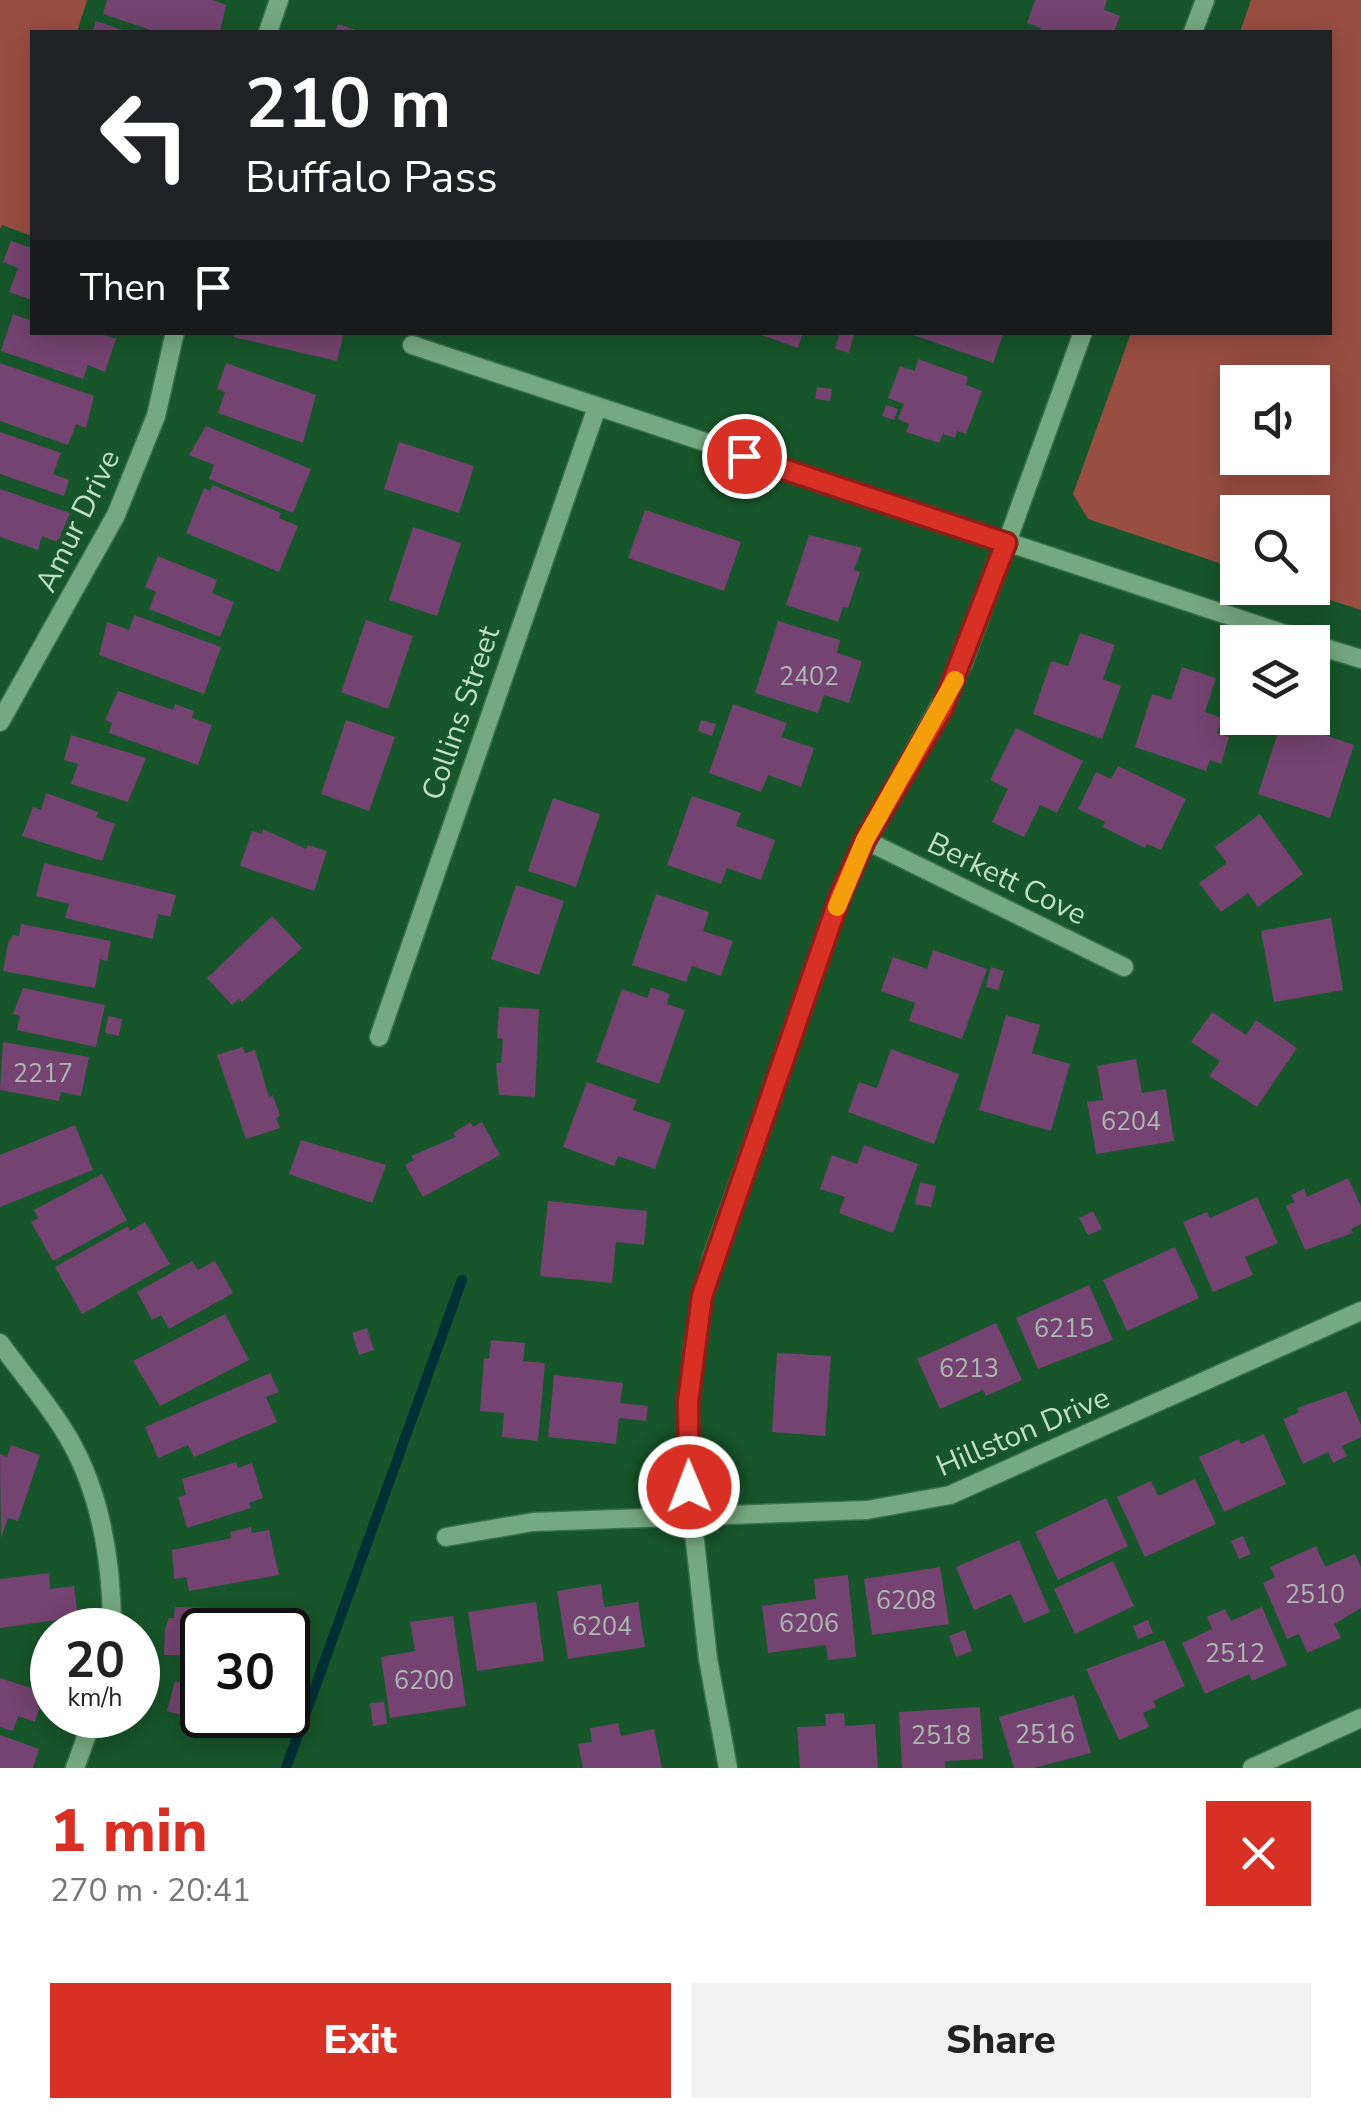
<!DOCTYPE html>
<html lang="en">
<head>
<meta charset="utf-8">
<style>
	:root { --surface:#fff; --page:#f2f2f2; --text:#222; --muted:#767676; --accent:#d93025 }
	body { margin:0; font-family:"Nunito Sans",sans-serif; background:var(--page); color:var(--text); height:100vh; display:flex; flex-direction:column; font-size:38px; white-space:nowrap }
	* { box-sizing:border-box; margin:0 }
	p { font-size:32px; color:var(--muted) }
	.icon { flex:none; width:55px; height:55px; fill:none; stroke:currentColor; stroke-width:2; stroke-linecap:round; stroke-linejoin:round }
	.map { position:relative; height:1768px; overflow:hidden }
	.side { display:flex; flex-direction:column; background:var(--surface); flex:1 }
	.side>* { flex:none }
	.guide { position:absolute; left:30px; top:30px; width:1302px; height:305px; border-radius:0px; box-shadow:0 5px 25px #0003; background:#202124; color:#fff; overflow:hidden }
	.fabs { position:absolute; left:1220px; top:365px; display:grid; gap:20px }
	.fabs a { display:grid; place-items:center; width:110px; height:110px; border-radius:0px; background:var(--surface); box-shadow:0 5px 25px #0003; font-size:50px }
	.speed { position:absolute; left:30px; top:1608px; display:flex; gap:20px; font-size:50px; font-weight:700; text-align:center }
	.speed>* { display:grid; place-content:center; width:130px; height:130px; border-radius:50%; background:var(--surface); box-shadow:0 5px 25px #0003; line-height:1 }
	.speed small { font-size:25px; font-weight:400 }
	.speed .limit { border:5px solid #111; border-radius:15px; background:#fff; color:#111 }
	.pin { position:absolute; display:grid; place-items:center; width:85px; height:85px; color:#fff; margin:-42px; border:5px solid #fff; border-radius:50%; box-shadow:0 2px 10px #0007 }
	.me { position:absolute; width:110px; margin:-55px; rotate:359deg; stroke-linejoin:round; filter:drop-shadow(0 0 8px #0008) }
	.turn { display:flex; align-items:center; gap:35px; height:210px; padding:0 50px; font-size:45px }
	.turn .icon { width:130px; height:130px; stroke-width:2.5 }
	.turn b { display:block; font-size:70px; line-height:85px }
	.then { display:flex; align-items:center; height:95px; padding:0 50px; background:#0003; gap:20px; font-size:38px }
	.round { display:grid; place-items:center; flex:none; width:105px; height:105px; border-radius:0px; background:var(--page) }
	.summary { display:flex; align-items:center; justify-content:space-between; height:170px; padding:0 50px }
	h1 { font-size:60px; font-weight:800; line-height:75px; color:var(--accent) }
	.primary-button { display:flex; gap:20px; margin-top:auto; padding:20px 50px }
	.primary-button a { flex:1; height:115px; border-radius:0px; background:var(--accent); color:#fff; font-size:40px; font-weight:800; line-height:115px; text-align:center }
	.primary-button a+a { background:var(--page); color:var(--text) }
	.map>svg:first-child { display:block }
</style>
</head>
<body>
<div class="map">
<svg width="1361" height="1768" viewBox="0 0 1361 1768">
	<rect width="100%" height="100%" fill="#17552a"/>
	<g fill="#994e42" fill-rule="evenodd">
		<path d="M0 0H87L77 32H32V236L2 225 0 229Z"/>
		<path d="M1251 0H1361V610L1293 588H1312V512H1238L1237 569 1088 519 1073 494 1131 333 1330 332V32H1240ZM1238 382H1312V458H1238Z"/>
	</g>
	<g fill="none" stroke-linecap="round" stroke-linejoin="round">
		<path stroke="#002f36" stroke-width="10" d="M286 1768 462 1280"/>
	</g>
	<g fill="#754371">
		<path d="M107 0H213L226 5 220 32H157L103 14Z"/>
		<path d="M1035 0H1107L1104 10 1120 16 1114 32H1039L1041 28 1027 23Z"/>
		<path d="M96 21 128 32H92Z"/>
		<path d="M338 24 362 32H335Z"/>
		<path d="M11 241 32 248V300L9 292 18 268 3 262Z"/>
		<path d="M13 314 32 321V332H95L116 339 105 372 88 365 83 379 1 351Z"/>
		<path d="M234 332H344L337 361 233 337Z"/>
		<path d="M753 332H803L798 348Z"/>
		<path d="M840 332 854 335 849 353 835 349Z"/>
		<path d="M905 332H1004L993 363Z"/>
		<path d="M918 359 968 377 966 385 982 391 966 434 957 431 955 438 943 434 939 443 906 432 909 424 898 419 904 404 888 398 900 366 915 371Z"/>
		<path d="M0 363 94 396 86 428 76 424 68 445 0 421Z"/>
		<path d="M226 363 316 395 303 443 218 413 225 392 217 389Z"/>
		<path d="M817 387 832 389 830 401 815 399Z"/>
		<path d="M886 405 898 409 894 420 882 416Z"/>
		<path d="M206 426 311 469 293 513 209 479 214 465 189 455Z"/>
		<path d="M0 432 61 453 53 474 69 480 64 496 0 474Z"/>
		<path d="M399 442 474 466 459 513 384 489Z"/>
		<path d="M213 485 281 513 279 518 298 526 279 572 186 533 204 488 210 491Z"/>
		<path d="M0 489 70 513 60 543 42 536 38 550 0 537Z"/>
		<path d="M645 510 741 542 724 591 628 558Z"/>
		<path d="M413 527 461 543 437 616 389 600Z"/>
		<path d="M809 535 862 548 854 570 860 572 848 608 843 607 838 622 786 605Z"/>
		<path d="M158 556 217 580 212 593 234 602 220 637 149 609 156 592 145 587Z"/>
		<path d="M134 615 221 647 204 694 99 655 107 622 129 630Z"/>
		<path d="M366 620 413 636 388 709 341 692Z"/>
		<path d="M778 621 840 640 837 653 862 661 849 703 824 695 818 713 755 693Z"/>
		<path d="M1080 633 1115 645 1103 679 1121 686 1102 739 1033 714 1051 661 1068 666Z"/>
		<path d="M1182 667 1216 678 1205 712 1222 718 1217 733 1229 737 1221 764 1210 760 1206 771 1135 747 1152 694 1171 700Z"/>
		<path d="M118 691 173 710 175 704 194 711 192 718 212 725 198 765 109 733 112 723 105 720Z"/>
		<path d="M733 704 787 723 781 737 814 748 801 787 768 775 761 792 709 773Z"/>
		<path d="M346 720 395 737 369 811 321 794Z"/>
		<path d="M701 720 716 724 712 736 698 731Z"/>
		<path d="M1282 720 1354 745 1330 818 1258 794Z"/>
		<path d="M1016 728 1083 761 1057 813 1040 805 1024 837 992 822 1008 789 990 780Z"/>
		<path d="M71 735 146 758 128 802 71 784 78 764 64 760Z"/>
		<path d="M1118 766 1186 799 1161 850 1147 844 1145 848 1103 827 1105 822 1078 809 1096 772 1111 779Z"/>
		<path d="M46 793 98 812 96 817 115 824 102 861 22 836 33 807 41 810Z"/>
		<path d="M692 796 741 813 736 826 775 840 761 880 727 868 721 884 667 865Z"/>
		<path d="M553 798 600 814 576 887 528 871Z"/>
		<path d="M1260 814 1303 874 1258 907 1248 893 1221 912 1199 883 1227 863 1215 847Z"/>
		<path d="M263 829 306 849 308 845 327 851 314 891 240 866 252 831 262 834Z"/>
		<path d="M44 863 176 895 170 917 158 914 153 939 65 918 69 904 36 896Z"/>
		<path d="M516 885 564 901 539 975 491 959Z"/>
		<path d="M656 894 709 912 703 931 733 941 721 976 692 966 686 982 632 965Z"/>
		<path d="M272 916 302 948 242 1002 239 999 232 1005 207 978Z"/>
		<path d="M1331 918 1343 990 1274 1002 1261 931Z"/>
		<path d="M21 924 111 941 107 961 100 959 95 988 3 971 8 943 13 935 19 936Z"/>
		<path d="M933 950 987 969 962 1039 909 1021 915 1003 881 991 893 957 927 969Z"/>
		<path d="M991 967 1004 971 998 990 986 987Z"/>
		<path d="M651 987 670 994 667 1004 685 1010 659 1084 596 1062 622 989 647 998Z"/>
		<path d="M23 988 105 1005 96 1047 17 1030 20 1016 13 1014Z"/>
		<path d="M499 1007 539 1009 535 1097 499 1095 496 1063H501L503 1039 497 1038Z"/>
		<path d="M1212 1012 1246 1035 1256 1020 1297 1048 1257 1107 1209 1076 1220 1061 1191 1042Z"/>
		<path d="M1006 1015 1040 1025 1032 1053 1070 1064 1051 1131 979 1110Z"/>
		<path d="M108 1016 122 1019 119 1036 105 1033Z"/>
		<path d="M3 1042 89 1057 81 1096 61 1092 59 1101 0 1090Z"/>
		<path d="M243 1047 245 1053 255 1050 269 1097 273 1095 280 1116 276 1118 280 1128 246 1139 217 1055Z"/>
		<path d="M891 1049 959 1074 934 1144 848 1112 859 1082 877 1088Z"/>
		<path d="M1136 1059 1142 1093 1166 1089 1174 1141 1096 1154 1087 1102 1103 1100 1097 1066Z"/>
		<path d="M587 1082 637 1100 633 1110 671 1123 655 1169 618 1156 614 1166 563 1147Z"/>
		<path d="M471 1122 473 1127 482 1122 500 1155 423 1197 405 1165 414 1160 411 1156 456 1137 453 1133Z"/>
		<path d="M75 1125 93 1170 0 1207V1155Z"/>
		<path d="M301 1140 386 1165 372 1203 289 1174Z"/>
		<path d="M864 1145 918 1164 893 1233 839 1213 845 1197 820 1189 832 1155 857 1164Z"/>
		<path d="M102 1174 127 1220 53 1261 31 1222 38 1218 34 1210Z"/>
		<path d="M1348 1178 1361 1206V1224L1351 1229 1353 1233 1305 1250 1286 1206 1295 1202 1291 1195 1304 1189 1307 1197Z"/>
		<path d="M920 1182 936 1186 931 1207 915 1204Z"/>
		<path d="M1257 1197 1278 1243 1245 1257 1253 1275 1213 1292 1183 1222 1207 1212 1210 1218Z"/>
		<path d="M548 1201 647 1211 644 1245 616 1242 612 1283 540 1276Z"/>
		<path d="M1093 1211 1102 1229 1088 1235 1079 1218Z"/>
		<path d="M145 1222 170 1264 82 1314 55 1267 128 1226 130 1231Z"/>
		<path d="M1175 1247 1199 1298 1127 1331 1103 1280Z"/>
		<path d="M192 1261 198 1270 215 1261 233 1293 169 1329 161 1315 152 1320 137 1292Z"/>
		<path d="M1089 1285 1113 1340 1038 1369 1016 1318Z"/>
		<path d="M225 1314 249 1360 160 1406 133 1361Z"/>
		<path d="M996 1323 1022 1380 986 1396 983 1390 940 1409 917 1359Z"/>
		<path d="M367 1328 374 1350 359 1355 352 1333Z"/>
		<path d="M491 1340 525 1343 523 1361 545 1363 538 1441 502 1437 504 1413 480 1411 484 1358 489 1359Z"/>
		<path d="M777 1353 831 1356 825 1436 772 1432Z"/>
		<path d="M270 1373 279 1392 266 1397 277 1422 194 1457 188 1445 158 1458 145 1427Z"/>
		<path d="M554 1375 623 1383 620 1403 648 1406 646 1421 619 1418 616 1444 548 1437Z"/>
		<path d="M1346 1391 1361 1425V1437L1342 1446 1347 1456 1333 1463 1328 1452 1303 1464 1283 1419 1299 1412 1297 1408Z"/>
		<path d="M1264 1434 1286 1484 1224 1512 1199 1457 1239 1439 1241 1444Z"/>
		<path d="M11 1445 40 1455 18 1521 8 1518 1 1538 0 1454 7 1457Z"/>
		<path d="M236 1462 238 1468 252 1463 263 1498 249 1503 251 1508 187 1528 178 1497 186 1495 182 1479Z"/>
		<path d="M1195 1479 1216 1524 1145 1557 1117 1497 1151 1481 1158 1496Z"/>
		<path d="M1106 1498 1128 1546 1058 1580 1035 1532Z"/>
		<path d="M251 1527 252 1533 269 1530 279 1575 189 1591 186 1577 174 1579 172 1550 232 1538 230 1532Z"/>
		<path d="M1243 1536 1251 1554 1239 1559 1231 1541Z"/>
		<path d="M1019 1540 1050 1612 1024 1623 1011 1594 974 1610 956 1567Z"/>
		<path d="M1316 1546 1325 1567 1355 1554 1361 1567V1608L1334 1624 1341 1638 1307 1653 1299 1634 1287 1639 1263 1583 1275 1577 1270 1567Z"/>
		<path d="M1113 1561 1134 1606 1075 1634 1054 1589Z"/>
		<path d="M940 1567 949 1624 872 1635 864 1579Z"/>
		<path d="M49 1573 50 1589 74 1586 78 1617 0 1628V1579Z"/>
		<path d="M848 1575 856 1657 828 1660 826 1645 768 1653 762 1606 816 1599 814 1579Z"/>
		<path d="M601 1584 604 1607 638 1602 645 1647 568 1659 557 1591Z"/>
		<path d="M536 1602 544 1661 477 1671 468 1612Z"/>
		<path d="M175 1607 258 1609V1630H202V1656L164 1655 165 1629 169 1618H174Z"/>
		<path d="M1262 1607 1287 1665 1252 1681 1249 1674 1205 1694 1182 1643 1212 1629 1207 1617 1225 1609 1231 1621Z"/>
		<path d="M453 1616 466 1706 390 1718 381 1657 415 1651 410 1622Z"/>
		<path d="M1148 1620 1153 1633 1138 1639 1133 1626Z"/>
		<path d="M965 1630 972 1651 956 1657 949 1636Z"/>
		<path d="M1164 1640 1185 1686 1153 1701 1156 1707 1143 1713 1149 1727 1119 1740 1086 1669Z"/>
		<path d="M198 1669 202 1670V1715H272L269 1729 250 1724 247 1734 167 1711 175 1681 192 1686Z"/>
		<path d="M0 1678 44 1692 35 1722 18 1716 13 1731 0 1727Z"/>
		<path d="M1074 1695 1091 1753 1034 1768H1014L999 1717Z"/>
		<path d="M384 1702 387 1724 373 1726 370 1703Z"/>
		<path d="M980 1707 983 1759 945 1761V1768H902L899 1712Z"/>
		<path d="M844 1713 845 1726 875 1724 878 1768H800L797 1727 826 1726 825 1714Z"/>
		<path d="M618 1723 621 1736 654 1729 662 1768H583L578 1744 592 1742 590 1728Z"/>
		<path d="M0 1735 39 1749 33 1768H0Z"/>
	</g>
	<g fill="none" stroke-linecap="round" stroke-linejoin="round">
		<g stroke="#397149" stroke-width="21">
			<g id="minor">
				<path d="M268 32 279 0"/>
				<path d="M1193 32 1205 0"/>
				<path d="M412 345 1309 642"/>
				<path d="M1312 644 1361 659"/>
				<path d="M0 722 116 515 156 416 175 332"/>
				<path d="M865 840 1124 967"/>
				<path d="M379 1037 597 407"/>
				<path d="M0 1343C22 1374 49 1404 68 1437 102 1495 112 1564 112 1630"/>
				<path d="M446 1537 533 1522 867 1510 950 1495 1361 1311"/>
				<path d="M75 1768 94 1715"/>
				<path d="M728 1768 708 1659 689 1487 688 1402 693 1345 712 1257 841 896 865 840 963 664 1083 332"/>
				<path d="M1252 1768 1361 1718"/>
			</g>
		</g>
		<use href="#minor" stroke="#75a97f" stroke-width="18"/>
	</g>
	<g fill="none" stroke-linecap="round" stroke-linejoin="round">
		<g stroke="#8d1f18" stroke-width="25">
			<path id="route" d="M689 1487 688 1402 702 1296 840 896 865 840 942 709 1006 543 744 456"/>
		</g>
		<use href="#route" stroke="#d93025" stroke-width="18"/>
		<path stroke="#f59e0b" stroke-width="18" d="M837 907 865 840 955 680"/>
	</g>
	<g text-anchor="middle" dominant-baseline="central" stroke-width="10" stroke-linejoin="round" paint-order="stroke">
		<g font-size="25" fill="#adb8b0">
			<text x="809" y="677">2402</text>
			<text x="43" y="1074">2217</text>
			<text x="1131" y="1122">6204</text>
			<text x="1064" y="1329">6215</text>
			<text x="969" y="1369">6213</text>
			<text x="1315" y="1595">2510</text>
			<text x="906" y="1601">6208</text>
			<text x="809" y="1624">6206</text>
			<text x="602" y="1627">6204</text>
			<text x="1235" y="1654">2512</text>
			<text x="424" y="1681">6200</text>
			<text x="1045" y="1735">2516</text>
			<text x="941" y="1736">2518</text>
		</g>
		<g font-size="30" fill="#c0dfc5" stroke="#17552a">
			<text transform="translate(78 521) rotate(-64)">Amur Drive</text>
			<text transform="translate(461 713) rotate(-71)">Collins Street</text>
			<text transform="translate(1007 879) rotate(26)">Berkett Cove</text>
			<text transform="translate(1023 1432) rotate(-23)">Hillston Drive</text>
		</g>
	</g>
</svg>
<div class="fabs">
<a><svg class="icon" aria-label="sound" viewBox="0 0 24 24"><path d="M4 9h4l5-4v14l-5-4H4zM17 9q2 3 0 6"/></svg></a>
<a><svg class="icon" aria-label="search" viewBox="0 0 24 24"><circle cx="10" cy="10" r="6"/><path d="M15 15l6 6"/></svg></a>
<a><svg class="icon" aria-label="layers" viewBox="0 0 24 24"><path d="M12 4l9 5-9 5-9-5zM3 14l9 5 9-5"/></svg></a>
</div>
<div class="speed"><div>20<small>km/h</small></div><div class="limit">30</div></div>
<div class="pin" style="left:744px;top:456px;background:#d93025"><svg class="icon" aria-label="arrive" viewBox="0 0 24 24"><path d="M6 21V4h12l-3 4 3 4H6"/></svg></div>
<svg class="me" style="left:689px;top:1487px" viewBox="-20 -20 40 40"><circle r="17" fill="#d93025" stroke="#fff" stroke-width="3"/><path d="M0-11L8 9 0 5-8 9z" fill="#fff"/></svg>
<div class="guide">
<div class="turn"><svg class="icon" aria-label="left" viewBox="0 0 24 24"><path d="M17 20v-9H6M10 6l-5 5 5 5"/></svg><div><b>210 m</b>Buffalo Pass</div></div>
<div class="then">Then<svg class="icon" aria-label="arrive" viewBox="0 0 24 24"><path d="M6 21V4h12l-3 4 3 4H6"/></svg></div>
</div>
</div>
<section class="side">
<div class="summary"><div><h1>1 min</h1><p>270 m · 20:41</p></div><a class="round" style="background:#d93025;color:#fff"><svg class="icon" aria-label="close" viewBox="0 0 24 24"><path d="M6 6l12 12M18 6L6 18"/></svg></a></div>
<div class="primary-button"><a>Exit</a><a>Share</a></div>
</section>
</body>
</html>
